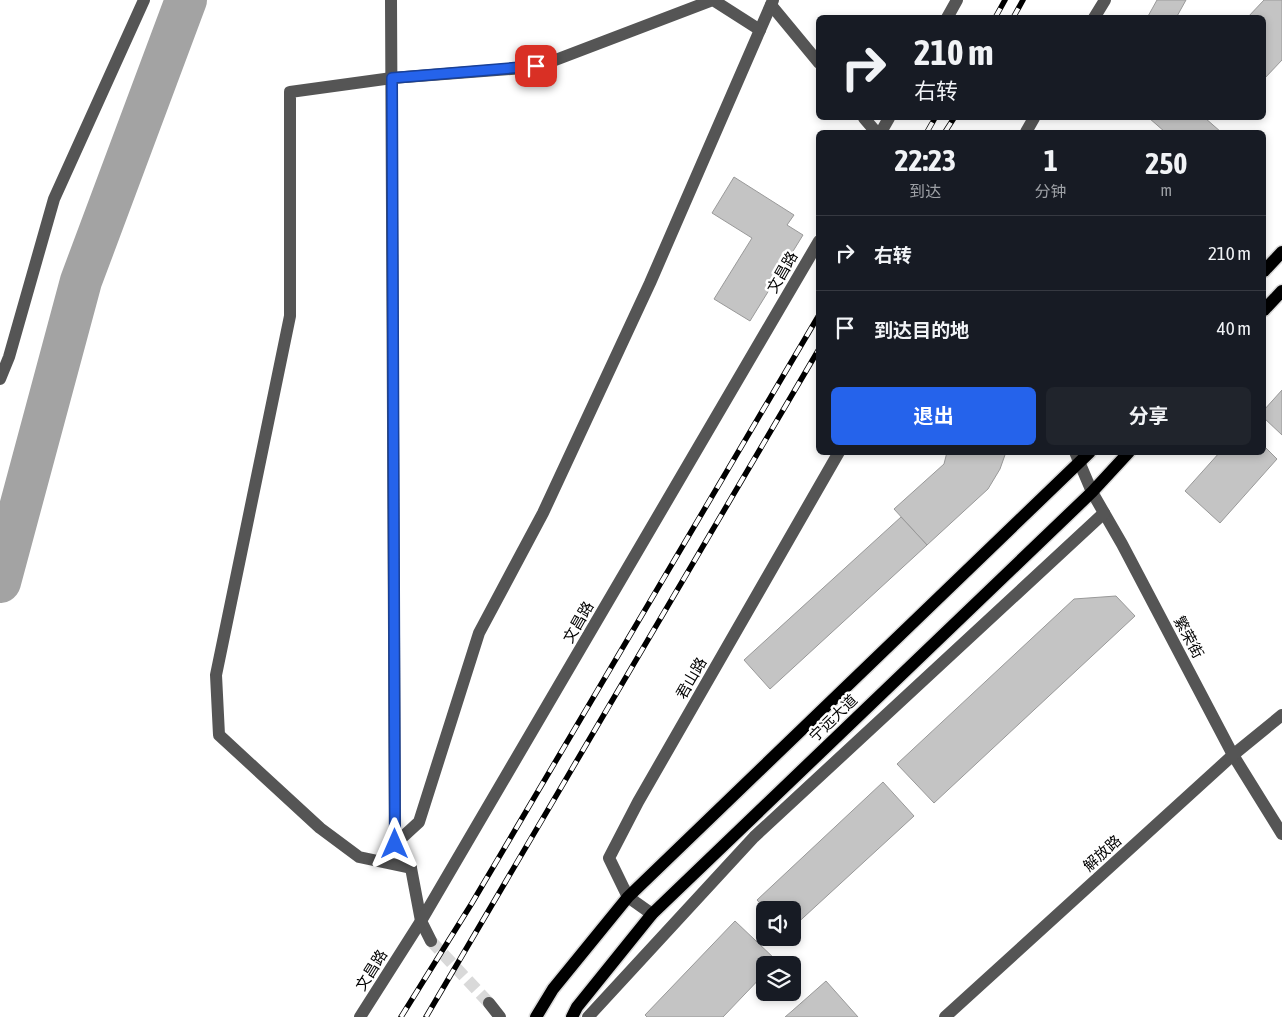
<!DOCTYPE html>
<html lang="zh">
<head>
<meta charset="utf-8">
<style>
	:root { --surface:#171b24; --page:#20242c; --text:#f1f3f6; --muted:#9ea1a6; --line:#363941; --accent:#2563eb }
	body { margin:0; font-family:"Asap Condensed","Noto Sans SC",sans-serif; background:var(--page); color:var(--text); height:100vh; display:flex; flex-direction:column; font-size:19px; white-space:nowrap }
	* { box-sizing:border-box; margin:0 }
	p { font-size:16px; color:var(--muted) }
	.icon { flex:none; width:28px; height:28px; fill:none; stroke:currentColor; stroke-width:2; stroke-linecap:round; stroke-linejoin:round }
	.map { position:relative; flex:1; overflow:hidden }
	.side { position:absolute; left:816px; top:130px; width:450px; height:325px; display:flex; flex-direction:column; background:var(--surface); border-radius:8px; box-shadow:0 2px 8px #0003 }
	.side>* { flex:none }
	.hud { position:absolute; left:816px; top:15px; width:450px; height:105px; border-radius:8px; box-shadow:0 2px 8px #0003; background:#171b24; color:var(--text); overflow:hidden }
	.tools { position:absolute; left:756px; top:901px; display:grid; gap:10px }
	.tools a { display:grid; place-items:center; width:45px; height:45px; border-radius:8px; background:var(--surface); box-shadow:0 2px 8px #0003; font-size:25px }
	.pin { position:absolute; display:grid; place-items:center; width:42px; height:42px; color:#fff; margin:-21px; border-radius:10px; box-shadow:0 2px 8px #0006 }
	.me { position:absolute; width:55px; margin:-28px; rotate:0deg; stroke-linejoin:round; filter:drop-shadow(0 0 4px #0008) }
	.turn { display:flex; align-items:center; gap:18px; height:105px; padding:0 15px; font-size:22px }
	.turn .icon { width:65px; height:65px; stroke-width:2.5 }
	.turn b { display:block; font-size:35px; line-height:42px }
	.eta { display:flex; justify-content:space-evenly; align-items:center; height:85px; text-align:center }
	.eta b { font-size:30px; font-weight:700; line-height:35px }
	.action { display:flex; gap:10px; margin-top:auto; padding:10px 15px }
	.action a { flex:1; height:58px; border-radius:8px; background:var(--accent); color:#fff; font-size:20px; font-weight:700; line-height:58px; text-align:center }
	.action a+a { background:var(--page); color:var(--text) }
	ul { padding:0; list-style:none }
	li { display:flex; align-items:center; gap:15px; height:75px; padding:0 15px; border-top:1px solid var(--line) }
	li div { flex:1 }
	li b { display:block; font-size:19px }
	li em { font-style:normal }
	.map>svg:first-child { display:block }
</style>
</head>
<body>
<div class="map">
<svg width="1282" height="1017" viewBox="0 0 1282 1017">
	<rect width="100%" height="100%" fill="#fff"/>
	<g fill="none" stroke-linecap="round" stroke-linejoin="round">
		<path stroke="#a3a3a3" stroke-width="42" d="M0 582 81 281 186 0"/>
	</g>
	<g fill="#c4c4c4" stroke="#999">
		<path d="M1157 0H1186L1176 18H1147Z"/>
		<path d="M1264 0H1282V60L1264 79V18H1247Z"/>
		<path d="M1149 118H1205L1221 132H1165Z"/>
		<path d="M734 177 794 215 787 225 803 235 750 321 714 299 752 238 712 213Z"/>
		<path d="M1282 390V435L1264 418V410Z"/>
		<path d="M1264 446 1277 459 1220 523 1185 491 1220 452H1264Z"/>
		<path d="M947 452H1006L1000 469 988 489 927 545 894 509 944 464Z"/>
		<path d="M901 517 927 545 770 689 744 660Z"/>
		<path d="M1116 596 1135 616 934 803 897 764 1074 599Z"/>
		<path d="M883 782 914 816 792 928V910H766L757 900Z"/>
		<path d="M735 921 777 961 773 965H765V973L723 1017H647L645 1015Z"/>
		<path d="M826 981 858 1017H785L792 1011Z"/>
	</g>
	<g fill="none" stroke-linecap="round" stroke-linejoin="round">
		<path stroke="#d9d9d9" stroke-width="12" stroke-dasharray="12 6" stroke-linecap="butt" d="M431 941 489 1003"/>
		<g stroke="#dbdbdb" stroke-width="15">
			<g id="major">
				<path d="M1264 271 1282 252"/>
				<path d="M1264 310 1282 291"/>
				<path d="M536 1017 553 989 628 897 1090 452"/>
				<path d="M572 1017 577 1007 652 914 1092 492 1129 452"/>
			</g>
		</g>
		<g stroke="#555" stroke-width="12">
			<path d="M391 0 395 844 411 868 421 921 431 941"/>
			<path d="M771 5 819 63"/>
			<path d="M947 18 957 0"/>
			<path d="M1094 18 1105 0"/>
			<path d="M864 118 876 132"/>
			<path d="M881 132 889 118"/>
			<path d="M1026 132 1034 118"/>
			<path d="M0 379 9 357 54 199 144 0"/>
			<path d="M1075 452 1092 492 1122 544 1233 755 1282 834"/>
			<path d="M395 844 419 822 479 633 543 513 650 283 773 0"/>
			<path d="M411 868 359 857 320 828 219 735 216 675 290 316V92L392 78 537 67 713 0 760 30"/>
			<path d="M652 914 628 897 609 858 638 802 839 452"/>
			<path d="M489 1003 500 1017"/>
			<path d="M360 1017 421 921 819 241"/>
			<path d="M588 1017 754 837 1104 513"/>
			<path d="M945 1017 1233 755 1282 715"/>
		</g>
		<use href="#major" stroke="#000" stroke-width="12"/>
		<g stroke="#000" stroke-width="5.5">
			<g id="rail">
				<path d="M995 18 1005 0"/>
				<path d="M1013 18 1023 0"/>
				<path d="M927 132 935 118"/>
				<path d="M945 132 954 118"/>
				<path d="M401 1017 472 903 819 315"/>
				<path d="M426 1017 819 349"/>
			</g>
		</g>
		<use href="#rail" stroke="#fff" stroke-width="4" stroke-dasharray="11" stroke-linecap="butt"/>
	</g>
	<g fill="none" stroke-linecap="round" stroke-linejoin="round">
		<g stroke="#184099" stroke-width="12">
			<path id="route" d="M395 844 392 78 536 66"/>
		</g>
		<use href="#route" stroke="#2563eb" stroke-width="9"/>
	</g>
	<g text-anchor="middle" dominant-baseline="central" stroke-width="5" stroke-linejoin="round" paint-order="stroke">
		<g font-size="15" fill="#000" stroke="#fff">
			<text transform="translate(782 272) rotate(-60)">文昌路</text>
			<text transform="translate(578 622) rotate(-60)">文昌路</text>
			<text transform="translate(1189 637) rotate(62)">繁荣街</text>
			<text transform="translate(691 678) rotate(-60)">君山路</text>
			<text transform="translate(833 718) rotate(-44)">宁远大道</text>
			<text transform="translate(1102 853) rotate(-42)">解放路</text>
			<text transform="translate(371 970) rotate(-58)">文昌路</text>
		</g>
	</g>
</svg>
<div class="tools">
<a><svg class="icon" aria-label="sound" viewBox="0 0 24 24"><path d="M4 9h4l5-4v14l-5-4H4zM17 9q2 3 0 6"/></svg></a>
<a><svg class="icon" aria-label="layers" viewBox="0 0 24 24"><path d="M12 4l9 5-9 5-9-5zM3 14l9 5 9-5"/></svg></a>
</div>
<div class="pin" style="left:536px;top:66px;background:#d93025"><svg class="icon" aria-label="arrive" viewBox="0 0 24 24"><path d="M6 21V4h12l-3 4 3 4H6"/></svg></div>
<svg class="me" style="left:395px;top:844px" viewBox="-20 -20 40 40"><path d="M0-17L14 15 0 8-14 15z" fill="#2563eb" stroke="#fff" stroke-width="4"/></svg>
<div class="hud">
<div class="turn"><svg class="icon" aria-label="right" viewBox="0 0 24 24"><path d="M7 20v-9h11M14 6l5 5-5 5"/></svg><div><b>210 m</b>右转</div></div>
</div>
<section class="side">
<div class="eta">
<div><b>22:23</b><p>到达</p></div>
<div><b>1</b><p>分钟</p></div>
<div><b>250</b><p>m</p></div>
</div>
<ul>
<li><svg class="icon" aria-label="right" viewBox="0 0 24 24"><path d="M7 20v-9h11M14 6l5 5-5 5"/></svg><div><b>右转</b></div><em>210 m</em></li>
<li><svg class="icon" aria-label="arrive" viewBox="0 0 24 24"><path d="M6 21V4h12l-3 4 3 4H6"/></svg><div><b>到达目的地</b></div><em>40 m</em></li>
</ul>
<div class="action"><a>退出</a><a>分享</a></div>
</section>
</div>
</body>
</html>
